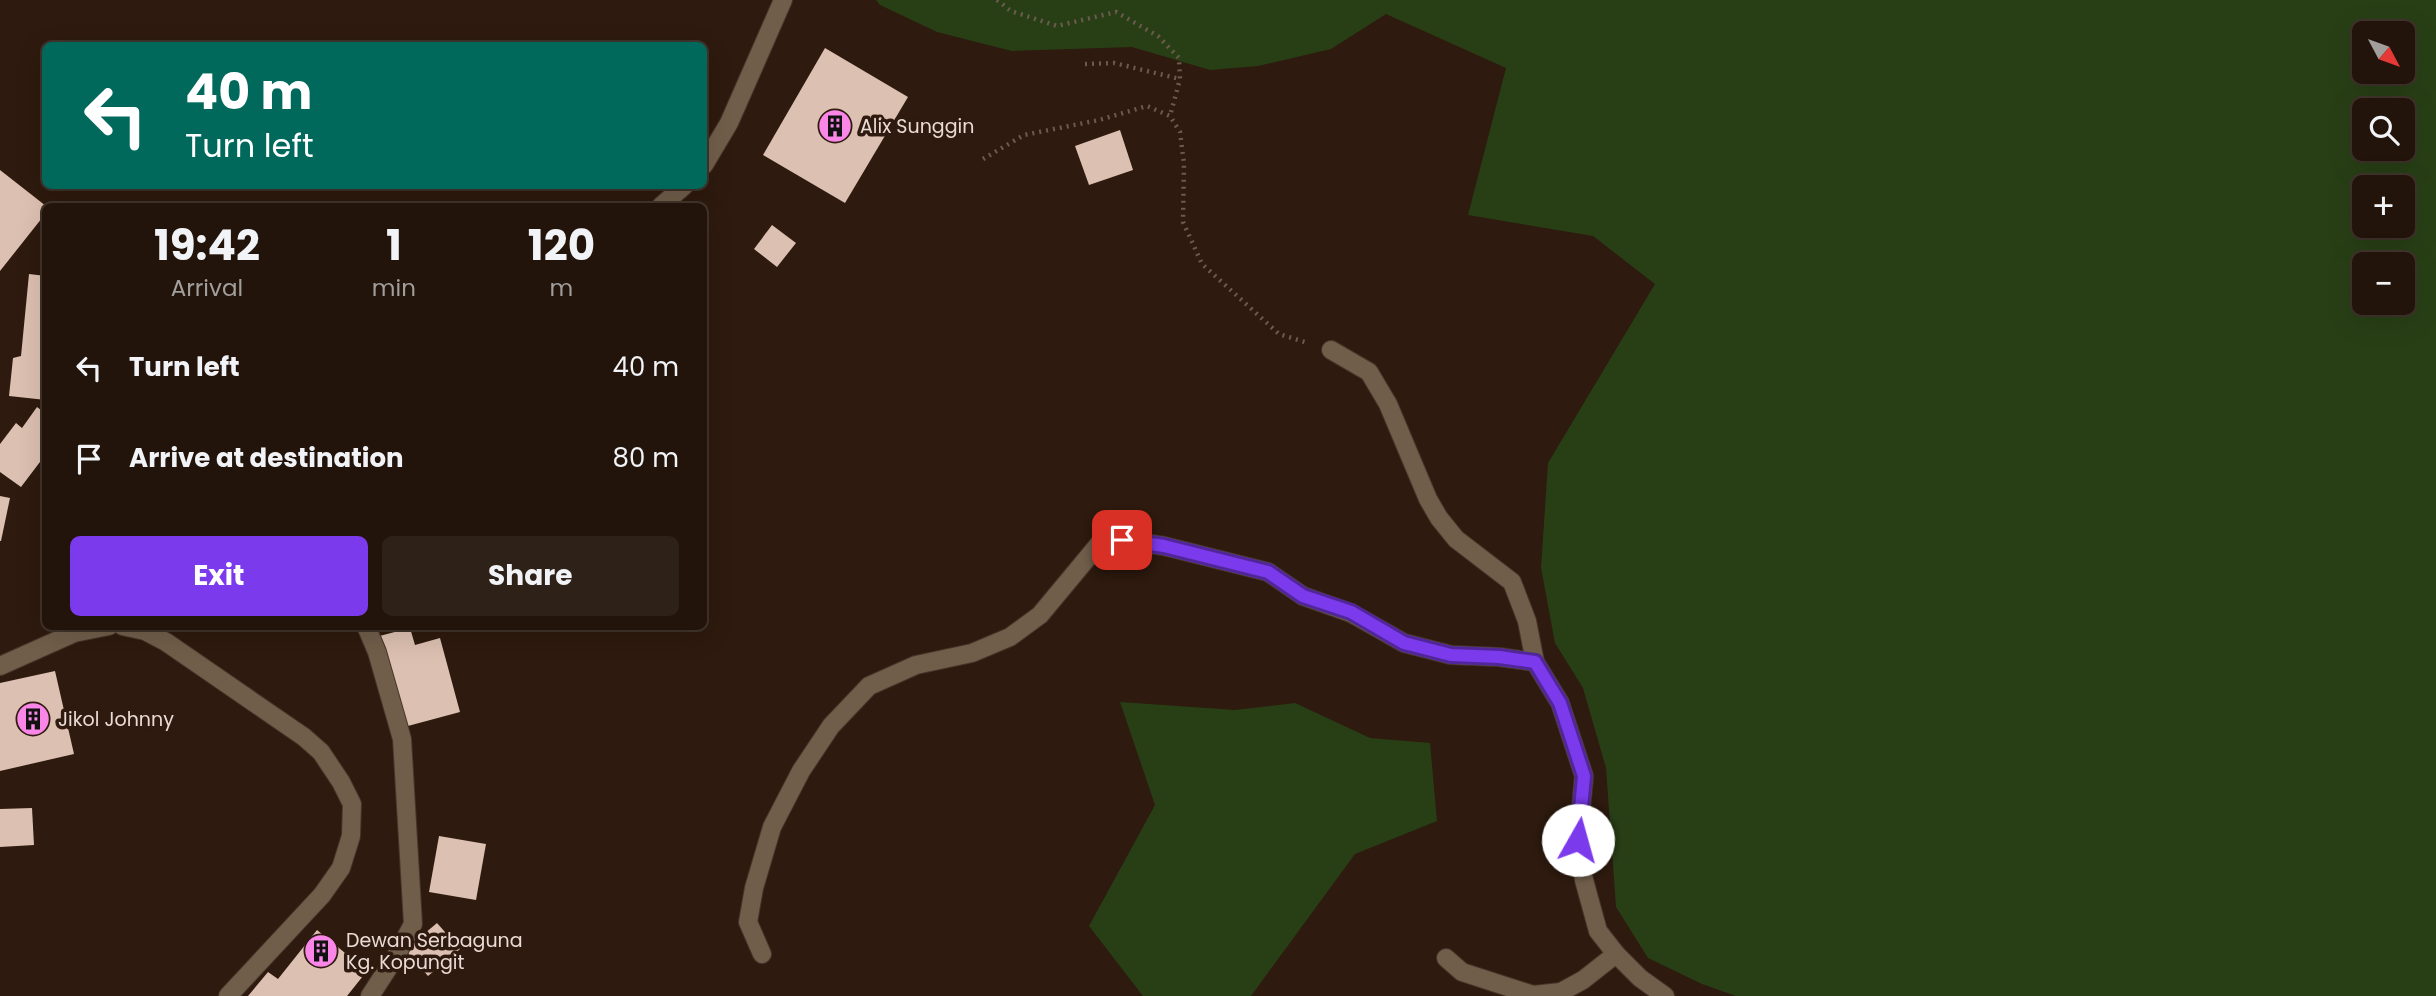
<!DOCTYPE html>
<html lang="en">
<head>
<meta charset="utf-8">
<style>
	:root { --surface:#22140a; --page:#2e2118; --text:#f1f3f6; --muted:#a29e9c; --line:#3f332b; --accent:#7c3aed }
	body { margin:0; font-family:Poppins,sans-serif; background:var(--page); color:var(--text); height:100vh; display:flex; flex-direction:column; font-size:26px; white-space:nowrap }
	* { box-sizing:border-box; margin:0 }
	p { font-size:23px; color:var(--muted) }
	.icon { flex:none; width:38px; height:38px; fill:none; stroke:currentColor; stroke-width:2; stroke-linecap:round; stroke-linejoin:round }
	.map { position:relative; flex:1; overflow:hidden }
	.panel { position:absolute; left:42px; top:203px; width:665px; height:427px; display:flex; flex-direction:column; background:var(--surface); border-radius:10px; box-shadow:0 7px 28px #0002,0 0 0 2px var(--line) }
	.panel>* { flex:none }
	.top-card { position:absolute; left:42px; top:42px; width:665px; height:147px; border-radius:10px; box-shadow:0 7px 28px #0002,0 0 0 2px var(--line); background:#00695c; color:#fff; overflow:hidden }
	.needle { width:46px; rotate:131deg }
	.controls { position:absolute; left:2352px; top:21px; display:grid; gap:14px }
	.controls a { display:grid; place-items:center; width:63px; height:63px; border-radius:10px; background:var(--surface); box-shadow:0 7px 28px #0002,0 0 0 2px var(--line); font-size:35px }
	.pin { position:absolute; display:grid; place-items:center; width:60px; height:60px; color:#fff; margin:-30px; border-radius:14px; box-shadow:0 4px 10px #0006 }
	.me { position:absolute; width:77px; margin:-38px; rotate:7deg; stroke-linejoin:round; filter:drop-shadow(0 0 5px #0008) }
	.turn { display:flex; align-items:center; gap:24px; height:147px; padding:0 28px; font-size:32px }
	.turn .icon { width:91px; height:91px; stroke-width:2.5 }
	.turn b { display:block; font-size:49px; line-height:60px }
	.eta { display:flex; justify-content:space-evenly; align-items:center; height:119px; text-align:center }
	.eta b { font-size:42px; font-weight:700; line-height:49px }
	.button { display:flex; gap:14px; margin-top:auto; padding:14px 28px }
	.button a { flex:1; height:80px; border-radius:10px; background:var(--accent); color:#fff; font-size:28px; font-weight:700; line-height:80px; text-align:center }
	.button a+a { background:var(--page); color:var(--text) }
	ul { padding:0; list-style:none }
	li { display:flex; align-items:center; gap:21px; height:91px; padding:0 28px }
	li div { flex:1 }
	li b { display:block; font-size:26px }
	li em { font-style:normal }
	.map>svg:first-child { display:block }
</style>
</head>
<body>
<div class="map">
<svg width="2436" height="996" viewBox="0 0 2436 996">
	<rect width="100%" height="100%" fill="#2e1a0e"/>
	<g fill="#283f16" fill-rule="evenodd">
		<path d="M876 0H2436V996H1736L1702 984 1648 958 1616 907 1606 768 1583 688 1555 643 1541 568 1548 463 1655 284 1593 236 1468 215 1506 68 1386 14 1331 49 1258 66 1210 70 1132 47 1012 51 937 32 880 5ZM2364 33H2403V72H2364ZM2364 110H2403V149H2364ZM2364 187H2403V226H2364ZM2364 264H2403V303H2364Z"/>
		<path d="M1120 702 1235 710 1295 703 1370 738 1430 743 1437 821 1355 854 1251 996H1143L1089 926 1155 805Z"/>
	</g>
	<g fill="#dcc0b1">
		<path d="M825 48 908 97 845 203 763 155Z"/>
		<path d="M1120 130 1133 170 1089 185 1075 146Z"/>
		<path d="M0 170 46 206V213L0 271Z"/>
		<path d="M772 225 796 243 777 267 754 249Z"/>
		<path d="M29 274 46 276V400L9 396 13 358 21 356Z"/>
		<path d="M37 407 46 414V454L21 487 0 472V444L16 423 22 428Z"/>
		<path d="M0 496 10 498 1 541H0Z"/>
		<path d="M410 628 415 645 440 638 460 712 393 730 368 639Z"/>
		<path d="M55 671 74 754 0 771V683Z"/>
		<path d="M32 808 34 845 0 847V809Z"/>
		<path d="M439 836 486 844 476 900 429 892Z"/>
		<path d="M437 923 460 949 428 976 405 950Z"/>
		<path d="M317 930 367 971 347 996H248L268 972 278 979Z"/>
	</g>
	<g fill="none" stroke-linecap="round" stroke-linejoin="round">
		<g stroke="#48352a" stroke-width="20">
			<g id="minor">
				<path d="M704 165 729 123 783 0"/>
				<path d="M661 206 684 186"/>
				<path d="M1331 350 1369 372 1388 404 1428 499 1439 518 1456 539 1512 582 1527 621 1535 662 1560 703 1584 776 1578 840 1584 880 1598 931 1616 954 1640 978 1665 996"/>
				<path d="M122 626 145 631 166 642 304 737 321 752 341 782 352 804 351 836 341 868 322 895 228 996"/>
				<path d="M366 626 377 652 402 739 413 924 396 956 370 996"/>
				<path d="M0 666 74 633 109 626"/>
				<path d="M762 954 748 922 754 888 772 827 801 771 831 726 869 686 916 665 972 653 1010 637 1040 615 1099 544 1122 540 1164 546 1268 572 1303 596 1351 613 1404 643 1451 655 1499 657 1535 662"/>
				<path d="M1446 958 1462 972 1533 995 1561 992 1583 980 1616 954"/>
			</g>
		</g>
		<g stroke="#6c5a50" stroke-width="4.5" stroke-dasharray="2 5" stroke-linecap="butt">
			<path d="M997 0 1011 11 1057 26 1116 12 1158 36 1179 58 1180 79 1170 116"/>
			<path d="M1085 64 1114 63 1180 79"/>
			<path d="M983 159 1024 135 1099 120 1147 106 1170 116 1180 132 1184 164 1183 222 1202 264 1279 334 1308 343"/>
		</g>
		<use href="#minor" stroke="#705e4a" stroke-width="18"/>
	</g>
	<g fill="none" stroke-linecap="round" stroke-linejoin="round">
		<g stroke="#51269a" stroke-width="18">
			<path id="route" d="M1122 540 1164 546 1268 572 1303 596 1351 612 1404 643 1451 655 1499 657 1535 662 1560 703 1584 776 1578 840"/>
		</g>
		<use href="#route" stroke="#7c3aed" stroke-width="12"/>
	</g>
	<defs>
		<g id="building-disc" transform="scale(1.75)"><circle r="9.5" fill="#fa87e7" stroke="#2e1a0e"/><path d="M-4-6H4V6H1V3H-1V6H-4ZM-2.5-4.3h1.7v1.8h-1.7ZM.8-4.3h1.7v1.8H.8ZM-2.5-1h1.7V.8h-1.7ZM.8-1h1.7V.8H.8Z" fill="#111"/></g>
	</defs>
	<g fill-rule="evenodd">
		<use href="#building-disc" x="835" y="126"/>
		<use href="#building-disc" x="33" y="719"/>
		<use href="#building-disc" x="321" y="951"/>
	</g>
	<g text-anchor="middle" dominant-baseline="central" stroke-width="7" stroke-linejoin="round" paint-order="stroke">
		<g font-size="19" fill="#eadbd4" stroke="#2e1a0e" text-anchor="start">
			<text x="860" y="126">Alix Sunggin</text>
			<text x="58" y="719">Jikol Johnny</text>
			<text x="346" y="940">Dewan Serbaguna<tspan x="346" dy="22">Kg. Kopungit</tspan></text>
		</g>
	</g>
</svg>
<div class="controls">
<a><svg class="needle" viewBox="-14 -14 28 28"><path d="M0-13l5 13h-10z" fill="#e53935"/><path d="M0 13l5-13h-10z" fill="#a29e9c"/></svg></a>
<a><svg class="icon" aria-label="search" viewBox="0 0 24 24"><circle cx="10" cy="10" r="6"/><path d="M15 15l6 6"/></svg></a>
<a>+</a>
<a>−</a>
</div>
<div class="pin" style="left:1122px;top:540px;background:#d93025"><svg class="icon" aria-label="arrive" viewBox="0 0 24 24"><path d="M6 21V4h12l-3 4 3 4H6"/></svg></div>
<svg class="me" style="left:1578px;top:840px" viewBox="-20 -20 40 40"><circle r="19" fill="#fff"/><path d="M0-13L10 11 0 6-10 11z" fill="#7c3aed"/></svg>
<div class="top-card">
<div class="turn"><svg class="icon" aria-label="left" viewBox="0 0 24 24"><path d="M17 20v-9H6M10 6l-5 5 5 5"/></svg><div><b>40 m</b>Turn left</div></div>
</div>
<section class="panel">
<div class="eta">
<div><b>19:42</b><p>Arrival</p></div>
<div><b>1</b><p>min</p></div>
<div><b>120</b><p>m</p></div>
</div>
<ul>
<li><svg class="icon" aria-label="left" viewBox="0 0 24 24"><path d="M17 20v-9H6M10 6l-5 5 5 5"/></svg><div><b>Turn left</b></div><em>40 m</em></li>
<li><svg class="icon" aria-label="arrive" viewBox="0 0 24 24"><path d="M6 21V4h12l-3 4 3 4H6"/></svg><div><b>Arrive at destination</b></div><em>80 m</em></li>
</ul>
<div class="button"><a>Exit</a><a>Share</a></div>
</section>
</div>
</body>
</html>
